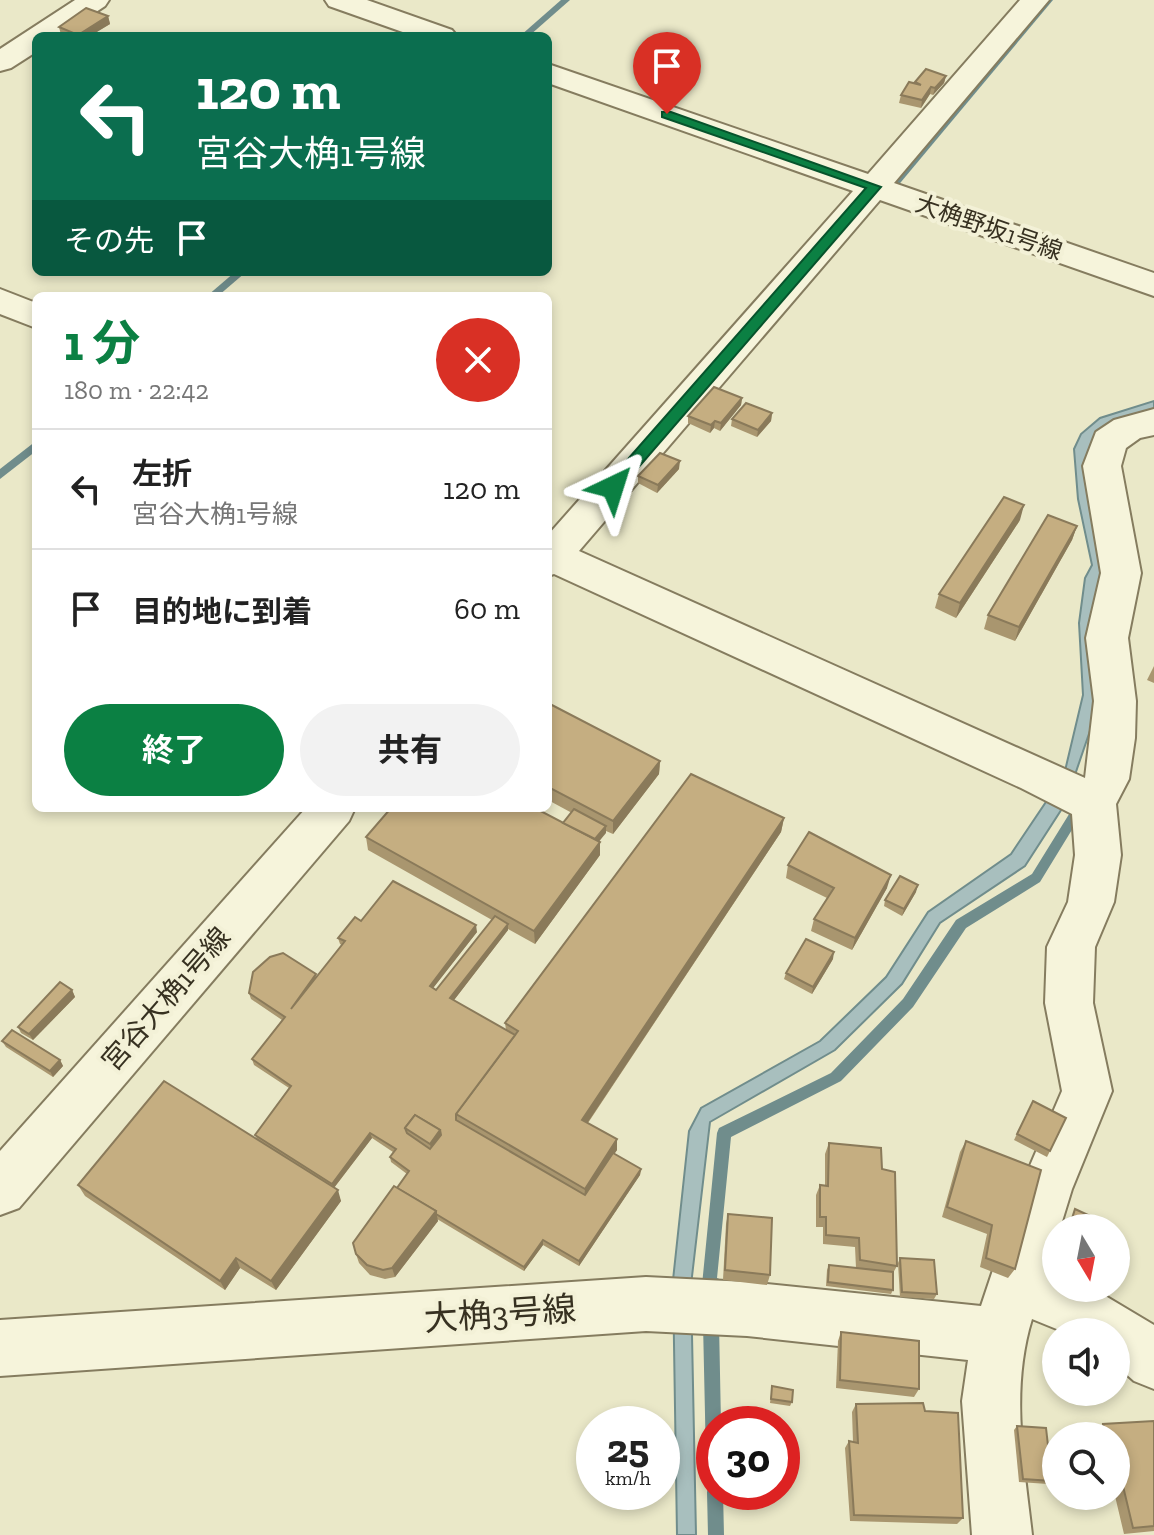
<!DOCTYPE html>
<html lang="ja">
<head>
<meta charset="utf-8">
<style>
	:root { --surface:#fff; --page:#f2f2f2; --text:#222; --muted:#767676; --line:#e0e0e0; --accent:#0b8043 }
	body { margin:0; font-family:"Zilla Slab","Noto Sans JP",serif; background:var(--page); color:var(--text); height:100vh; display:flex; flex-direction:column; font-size:30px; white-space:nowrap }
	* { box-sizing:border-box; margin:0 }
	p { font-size:26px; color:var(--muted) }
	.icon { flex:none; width:44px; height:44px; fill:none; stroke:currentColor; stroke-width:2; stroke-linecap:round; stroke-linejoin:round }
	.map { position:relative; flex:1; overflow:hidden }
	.panel { position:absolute; left:32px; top:292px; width:520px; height:520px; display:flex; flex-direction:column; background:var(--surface); border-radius:12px; box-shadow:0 4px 12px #0003 }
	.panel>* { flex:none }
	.guide { position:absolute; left:32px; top:32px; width:520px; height:244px; border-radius:12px; box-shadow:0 4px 12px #0003; background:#0b6e4f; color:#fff; overflow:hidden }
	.needle { width:52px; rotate:170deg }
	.tools { position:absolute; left:1042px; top:1214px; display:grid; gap:16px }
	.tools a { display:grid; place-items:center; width:88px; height:88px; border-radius:50%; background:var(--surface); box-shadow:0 4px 12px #0003; font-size:40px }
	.speed { position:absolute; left:576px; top:1406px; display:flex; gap:16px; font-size:40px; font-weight:700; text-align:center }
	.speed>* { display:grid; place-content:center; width:104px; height:104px; border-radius:50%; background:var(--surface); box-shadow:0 4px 12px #0003; line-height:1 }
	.speed small { font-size:20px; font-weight:400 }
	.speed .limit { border:12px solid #d22; background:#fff; color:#111 }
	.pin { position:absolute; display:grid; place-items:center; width:68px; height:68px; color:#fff; margin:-82px -34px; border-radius:50% 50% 50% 0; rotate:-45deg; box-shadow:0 0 8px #0007 }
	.pin .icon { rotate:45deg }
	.me { position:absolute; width:88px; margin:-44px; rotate:41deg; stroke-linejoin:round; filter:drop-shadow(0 0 6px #0008) }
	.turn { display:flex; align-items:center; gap:28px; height:168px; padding:0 32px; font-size:36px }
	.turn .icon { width:104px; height:104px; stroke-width:2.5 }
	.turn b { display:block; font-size:56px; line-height:68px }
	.then { display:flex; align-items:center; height:76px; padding:0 32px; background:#0003; gap:16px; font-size:30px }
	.round { display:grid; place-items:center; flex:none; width:84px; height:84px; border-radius:42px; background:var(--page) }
	.head { display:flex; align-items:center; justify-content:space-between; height:136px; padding:0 32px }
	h1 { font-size:48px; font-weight:700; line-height:60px; color:var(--accent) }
	.action { display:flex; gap:16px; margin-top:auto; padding:16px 32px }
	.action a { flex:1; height:92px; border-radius:48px; background:var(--accent); color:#fff; font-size:32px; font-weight:700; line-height:92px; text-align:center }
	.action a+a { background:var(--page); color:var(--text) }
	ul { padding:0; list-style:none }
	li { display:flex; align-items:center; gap:24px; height:120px; padding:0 32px; border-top:2px solid var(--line) }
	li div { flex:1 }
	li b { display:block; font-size:30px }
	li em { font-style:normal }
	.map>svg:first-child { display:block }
</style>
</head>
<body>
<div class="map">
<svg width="1154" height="1535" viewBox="0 0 1154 1535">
	<rect width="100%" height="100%" fill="#eae8c8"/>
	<path fill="#a8bfbe" stroke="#708d8c" stroke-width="2" d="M1154 401V411C1117 422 1094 420 1085 463L1104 567 1090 618 1095 677 1093 722 1065 804 1025 866 940 923 902 984 835 1050 710 1122 691 1285 696 1535H677L673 1280 689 1131 701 1108 820 1041 886 977 928 912 1011 854 1064 775 1083 695 1079 623 1085 578 1092 565 1078 499 1074 449 1081 434 1100 418Z"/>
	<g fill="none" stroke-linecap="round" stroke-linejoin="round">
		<g fill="#708d8c" fill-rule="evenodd">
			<path d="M561 0H570L529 36H520Z"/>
			<path d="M1045 0H1053L896 188H890V184Z"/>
			<path d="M235 272H246L218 296H207Z"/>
			<path d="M36 441V451L0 479V469Z"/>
			<path d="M1075 810 1079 811 1081 815 1040 882 966 928 913 1007 841 1081 731 1137 717 1278 724 1281 726 1286 724 1291 719 1293 704 1290 702 1285 717 1133 719 1128 831 1073 903 999 956 920 1032 874 1071 811Z"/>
			<path d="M711 1315 716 1318 719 1323 721 1424H714V1468L708 1466 706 1460 703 1323 706 1318Z"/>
			<path d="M714 1484V1492H723L724 1535H708L707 1492 709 1486Z"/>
		</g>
		<g stroke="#857c5f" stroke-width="4">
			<g id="minor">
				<path d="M75 0H109L105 6 60 36H36V52L11 68 0 71V49Z"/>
				<path d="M325 0H367L452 30 457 36H414L329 6Z"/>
				<path d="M1020 0H1049L894 183 1154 273V296L880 200 579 551 1085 778 1094 701 1086 638 1101 573 1083 466 1096 432 1114 420 1154 409V435L1140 438 1126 448 1121 466 1141 573 1128 638 1136 701 1135 738 1129 779 1116 804 1121 855 1114 902 1095 947 1093 1003 1112 1091 1072 1189 1060 1228H1056V1241L1047 1270 1056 1273V1288H1092L1154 1325V1389L1134 1381 1116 1365V1332H1064L1032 1319C1010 1390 1024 1463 1032 1535H972L962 1401 968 1360 747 1336 646 1331 0 1376V1320L646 1277 747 1282 981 1306 1020 1189 1062 1091 1045 1003 1047 947 1068 902 1075 855 1072 814 1021 788 554 574 548 576V535L853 191 548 83V64L868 174Z"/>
				<path d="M0 289 36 303V328L0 314Z"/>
				<path d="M306 808H355L349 821 19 1208 0 1215V1151Z"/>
			</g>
		</g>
		<use href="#minor" fill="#f6f4db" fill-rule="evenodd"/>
	</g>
	<g fill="#a9966f">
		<path d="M108 16 110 24 90 36H64L61 35 59 27Z"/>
		<path d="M946 76 944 83 933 95 930 94 921 108 899 103 901 95 915 82Z"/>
		<path d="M742 398 741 405 720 431 714 428 710 433 688 423V416Z"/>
		<path d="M772 413 771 421 757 437 731 426 732 419Z"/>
		<path d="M679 469 657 493 638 483V476Z"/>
		<path d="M1020 520 956 618 935 608 939 594Z"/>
		<path d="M1077 526 1072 540 1015 641 984 629 988 615Z"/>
		<path d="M1154 666V683L1147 680Z"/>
		<path d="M548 703 660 761 659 774 613 834 606 831 599 841 600 855 535 944 508 929V930L454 1000 506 1030 505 1023 784 818 781 832 588 1123 617 1139V1150L614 1154 641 1169 640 1175 579 1266 543 1245 524 1271 437 1219 438 1221 395 1277 385 1279 370 1275 359 1263 356 1254 407 1174 391 1162 390 1157 393 1152 372 1138 334 1188 341 1201 276 1290 240 1268 225 1290 85 1196 78 1185 257 1139 255 1135 289 1088 254 1065 252 1059 282 1020 251 999 249 993 317 976 342 945 340 944 338 938 361 921 477 932 433 988 436 990 492 920 368 850 366 837 563 823 572 813 548 800Z"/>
		<path d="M788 865 887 888 852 950 811 931 814 919 827 898 786 878Z"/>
		<path d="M916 892 902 916 884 906 885 900Z"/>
		<path d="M833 959 812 994 784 979 786 973Z"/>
		<path d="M72 990 75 997 33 1040 21 1033 18 1027Z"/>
		<path d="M2 1041 60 1060 63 1066 53 1077 6 1047Z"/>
		<path d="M1033 1101 1050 1151 1047 1157 1014 1140Z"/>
		<path d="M966 1141 1015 1269 1008 1278 980 1267 987 1234 942 1217 960 1152Z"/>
		<path d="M829 1143 882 1169 897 1266 893 1273V1290L891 1294 826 1286 827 1270 829 1265 856 1268 855 1247 823 1244V1227H816V1195L820 1185 825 1186V1154Z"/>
		<path d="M728 1214 770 1275 767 1285 723 1280 726 1224Z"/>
		<path d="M900 1258 937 1294 934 1299 900 1297 898 1263Z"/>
		<path d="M1089 1288H1112L1107 1296Z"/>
		<path d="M841 1332 919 1389 914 1397 836 1388 838 1341Z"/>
		<path d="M772 1386 792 1402 790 1406 770 1403Z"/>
		<path d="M856 1404 963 1518 957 1524 850 1521 845 1448 849 1441 853 1442 852 1412Z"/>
		<path d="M1154 1421V1531L1124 1534 1115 1496 1116 1436H1096L1095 1432 1103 1424Z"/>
		<path d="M1017 1426 1052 1481 1048 1484 1019 1482 1014 1430Z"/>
	</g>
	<g fill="#8a7a5a">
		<path d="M108 16 110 24 90 36H78Z"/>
		<path d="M946 76 944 83 933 95 935 88Z"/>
		<path d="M931 87 930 94 921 108 922 100Z"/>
		<path d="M742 398 741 405 720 431 721 423Z"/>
		<path d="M772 413 771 421 757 437 758 430Z"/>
		<path d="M715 421 714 428 710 433 711 425Z"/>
		<path d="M680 461 679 469 657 493 658 485Z"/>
		<path d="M1024 505 1020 520 956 618 960 603Z"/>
		<path d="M1077 526 1072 540 1015 641 1019 627Z"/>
		<path d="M660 761 659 774 613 834V821Z"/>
		<path d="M784 818 781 832 582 1131V1120Z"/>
		<path d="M606 826V833L592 850V843Z"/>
		<path d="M600 842V855L535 944 534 931Z"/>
		<path d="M891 875 887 888 852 950 855 938Z"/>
		<path d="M918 885 916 892 902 916 904 909Z"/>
		<path d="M508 924V930L451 1004 450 998Z"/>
		<path d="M476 925 477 932 430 992V986Z"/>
		<path d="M834 952 833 959 812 994 813 987Z"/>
		<path d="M72 990 75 997 33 1040 29 1034Z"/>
		<path d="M60 1060 63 1066 53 1077 50 1071Z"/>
		<path d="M440 1130 442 1141 432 1154 430 1144Z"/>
		<path d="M370 1133 372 1138 333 1189 332 1184Z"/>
		<path d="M617 1139V1150L584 1199 585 1189Z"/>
		<path d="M641 1169 640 1175 579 1266V1261Z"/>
		<path d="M338 1190 341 1201 276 1290 271 1281Z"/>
		<path d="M436 1211 438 1221 395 1277 392 1268Z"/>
		<path d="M543 1240V1245L524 1271V1267Z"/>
		<path d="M236 1258 240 1268 225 1290 220 1281Z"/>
	</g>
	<g fill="#c5ae81" stroke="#8a7a5a" stroke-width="2" fill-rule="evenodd">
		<path d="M86 8 108 16 78 35 59 27Z"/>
		<path d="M926 69 946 76 935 88 931 87 922 100 901 95 909 82 921 85 915 82Z"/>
		<path d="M714 387 742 398 721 423 715 421 711 425 688 416Z"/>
		<path d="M746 403 772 413 758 430 732 419Z"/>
		<path d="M660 453 680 461 658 485 638 476Z"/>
		<path d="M1004 497 1024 505 960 603 939 594Z"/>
		<path d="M1048 515 1077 526 1019 627 988 615Z"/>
		<path d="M548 703 660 761 613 821 548 787Z"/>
		<path d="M691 774 784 818 582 1120 617 1139 585 1189 456 1114 518 1031 505 1023Z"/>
		<path d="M391 808H535L600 842 534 931 366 837Z"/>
		<path d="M574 809 606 826 595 839 563 823Z"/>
		<path d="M809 832 891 875 855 938 814 919 834 888 788 865Z"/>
		<path d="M900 876 918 885 904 909 885 900Z"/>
		<path d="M393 881 476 925 430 986 436 990 495 916 508 924 450 998 515 1035 456 1114V1120L585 1195 613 1153 641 1169 579 1261 543 1240 524 1267 436 1214V1211L397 1188 409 1171 390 1157 396 1149 370 1133 332 1184 255 1135 291 1086 252 1059 285 1017 249 993 253 972 270 957 283 953 316 974 291 1009 345 941 338 938 355 917 361 921ZM415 1115 440 1130 441 1135 430 1149 407 1133 405 1128Z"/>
		<path d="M806 939 834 952 813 987 786 973Z"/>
		<path d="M60 982 72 990 29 1034 18 1027Z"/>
		<path d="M12 1030 60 1060 50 1071 2 1041Z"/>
		<path d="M164 1081 338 1190 271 1281 236 1258 220 1281 78 1185Z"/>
		<path d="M1033 1101 1066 1118 1050 1151 1017 1134Z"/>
		<path d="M415 1115 440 1130 430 1144 405 1128Z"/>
		<path d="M966 1141 1041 1170 1015 1269 986 1258 992 1225 947 1207Z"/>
		<path d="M829 1143 881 1148 882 1169 895 1172 897 1266 860 1260 859 1238 826 1235V1217H820V1185L828 1186Z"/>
		<path d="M394 1186 436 1211 392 1268 383 1270 367 1265 356 1254 353 1243Z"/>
		<path d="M1075 1209 1116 1228V1229L1069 1228Z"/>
		<path d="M728 1214 772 1218 770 1275 725 1270Z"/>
		<path d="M900 1258 934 1260 937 1294 902 1292Z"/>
		<path d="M829 1265 893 1272V1290L828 1282Z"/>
		<path d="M841 1332 919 1341V1389L840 1380Z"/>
		<path d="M772 1386 793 1390 792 1402 771 1399Z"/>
		<path d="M923 1403 925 1411 958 1413 963 1518 854 1515 849 1441 858 1443 856 1404Z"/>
		<path d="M1154 1421V1526L1133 1528 1123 1486 1117 1488 1116 1483V1436H1105L1103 1424Z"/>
		<path d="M1017 1426 1046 1428 1052 1481 1023 1479Z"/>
	</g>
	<path fill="#0b8043" stroke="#07532c" stroke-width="2" d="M662 112H671L881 187 618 491H607V483L866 188 662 117Z"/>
	<g text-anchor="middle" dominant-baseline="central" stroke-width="8" stroke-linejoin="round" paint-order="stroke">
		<g font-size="24" fill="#373121" stroke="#f3f1d7">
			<text transform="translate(989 227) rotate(19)">大桷野坂1号線</text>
		</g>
		<g font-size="28" fill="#373121" stroke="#f3f1d7">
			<text transform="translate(166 999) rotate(-49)">宮谷大桷1号線</text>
		</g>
		<g font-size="34" fill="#373121" stroke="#f3f1d7">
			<text transform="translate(500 1314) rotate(-4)">大桷3号線</text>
		</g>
	</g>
</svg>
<div class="tools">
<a><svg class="needle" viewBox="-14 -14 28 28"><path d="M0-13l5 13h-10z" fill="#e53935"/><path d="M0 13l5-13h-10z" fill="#767676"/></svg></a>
<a><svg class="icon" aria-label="sound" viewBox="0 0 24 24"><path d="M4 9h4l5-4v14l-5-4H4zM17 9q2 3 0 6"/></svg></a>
<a><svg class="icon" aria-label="search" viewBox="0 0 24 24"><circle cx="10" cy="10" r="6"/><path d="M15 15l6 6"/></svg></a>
</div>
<div class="speed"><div>25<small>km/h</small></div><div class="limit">30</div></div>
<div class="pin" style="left:667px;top:114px;background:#d93025"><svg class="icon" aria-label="arrive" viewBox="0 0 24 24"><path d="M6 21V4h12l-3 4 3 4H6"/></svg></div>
<svg class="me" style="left:613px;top:487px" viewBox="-20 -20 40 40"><path d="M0-17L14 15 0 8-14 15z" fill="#0b8043" stroke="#fff" stroke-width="4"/></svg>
<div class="guide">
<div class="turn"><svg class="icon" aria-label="left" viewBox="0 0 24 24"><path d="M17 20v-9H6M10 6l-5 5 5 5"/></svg><div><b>120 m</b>宮谷大桷1号線</div></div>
<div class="then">その先<svg class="icon" aria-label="arrive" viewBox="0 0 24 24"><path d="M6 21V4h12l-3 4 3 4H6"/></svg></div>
</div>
<section class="panel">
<div class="head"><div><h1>1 分</h1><p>180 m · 22:42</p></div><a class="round" style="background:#d93025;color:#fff"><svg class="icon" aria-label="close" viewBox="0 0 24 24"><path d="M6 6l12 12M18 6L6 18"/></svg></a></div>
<ul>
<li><svg class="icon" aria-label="left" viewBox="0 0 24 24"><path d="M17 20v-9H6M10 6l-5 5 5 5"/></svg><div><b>左折</b><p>宮谷大桷1号線</p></div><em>120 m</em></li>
<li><svg class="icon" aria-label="arrive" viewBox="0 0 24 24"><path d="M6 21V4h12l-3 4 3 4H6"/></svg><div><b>目的地に到着</b></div><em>60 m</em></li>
</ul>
<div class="action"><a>終了</a><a>共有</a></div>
</section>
</div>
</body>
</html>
